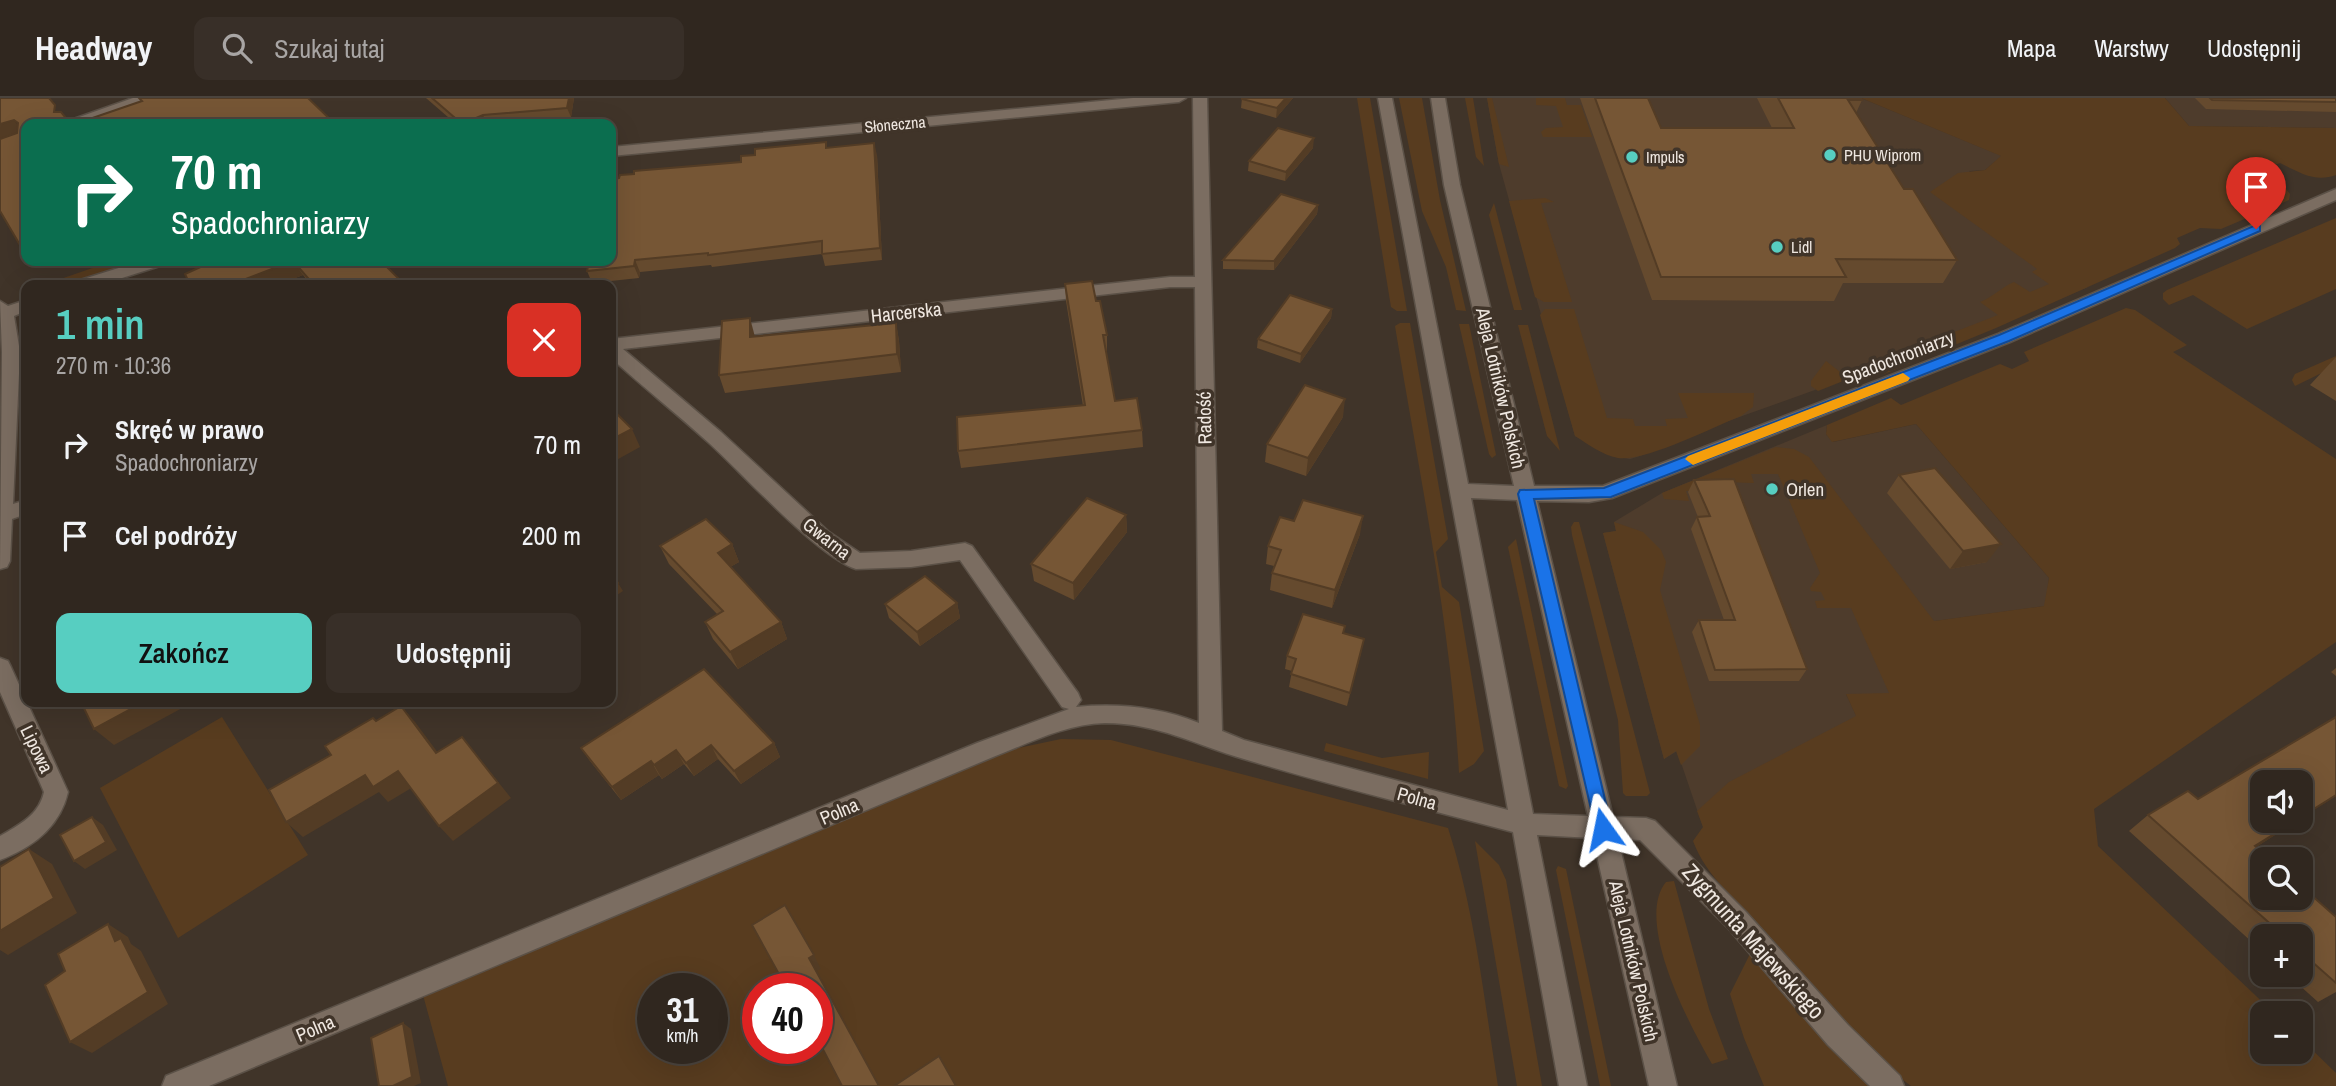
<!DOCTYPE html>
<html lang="pl">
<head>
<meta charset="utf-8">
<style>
	:root { --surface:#30271f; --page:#382f28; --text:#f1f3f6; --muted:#a8a5a4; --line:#4b443d; --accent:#57cec1 }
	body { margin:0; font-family:"Archivo Narrow",sans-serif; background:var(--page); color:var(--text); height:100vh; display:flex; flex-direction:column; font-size:26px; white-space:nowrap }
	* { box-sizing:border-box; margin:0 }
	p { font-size:23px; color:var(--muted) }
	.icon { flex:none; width:38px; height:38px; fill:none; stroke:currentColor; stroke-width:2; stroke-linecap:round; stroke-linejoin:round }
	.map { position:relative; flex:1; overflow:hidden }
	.side { position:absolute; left:21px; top:182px; width:595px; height:427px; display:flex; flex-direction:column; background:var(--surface); border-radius:14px; box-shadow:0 7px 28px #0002,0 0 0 2px var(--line) }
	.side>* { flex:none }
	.banner { position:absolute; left:21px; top:21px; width:595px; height:147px; border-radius:14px; box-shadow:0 7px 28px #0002,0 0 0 2px var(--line); background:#0b6e4f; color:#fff; overflow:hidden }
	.tools { position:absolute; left:2250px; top:672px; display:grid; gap:14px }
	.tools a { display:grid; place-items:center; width:63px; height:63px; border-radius:14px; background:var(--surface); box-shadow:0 7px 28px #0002,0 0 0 2px var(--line); font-size:35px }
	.speed { position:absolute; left:637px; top:875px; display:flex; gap:14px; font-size:35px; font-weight:700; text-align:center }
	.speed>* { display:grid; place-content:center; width:91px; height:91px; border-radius:50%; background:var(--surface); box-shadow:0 7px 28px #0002,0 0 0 2px var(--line); line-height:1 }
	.speed small { font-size:18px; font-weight:400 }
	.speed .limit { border:10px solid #d22; background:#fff; color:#111 }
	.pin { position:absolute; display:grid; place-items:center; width:60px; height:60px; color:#fff; margin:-72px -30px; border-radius:50% 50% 50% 0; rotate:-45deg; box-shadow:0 0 7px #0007 }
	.pin .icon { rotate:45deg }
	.me { position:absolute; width:77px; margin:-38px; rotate:348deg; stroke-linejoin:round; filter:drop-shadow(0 0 5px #0008) }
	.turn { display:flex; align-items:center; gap:24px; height:147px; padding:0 35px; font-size:32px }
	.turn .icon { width:91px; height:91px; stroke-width:2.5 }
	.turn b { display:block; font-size:49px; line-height:60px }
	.round { display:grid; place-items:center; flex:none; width:74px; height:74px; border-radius:14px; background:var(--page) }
	.summary { display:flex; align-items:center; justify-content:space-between; height:119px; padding:0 35px }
	h1 { font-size:42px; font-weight:600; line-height:52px; color:var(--accent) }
	.button { display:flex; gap:14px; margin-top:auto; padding:14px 35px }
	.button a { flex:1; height:80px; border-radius:14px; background:var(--accent); color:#111; font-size:28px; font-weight:600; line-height:80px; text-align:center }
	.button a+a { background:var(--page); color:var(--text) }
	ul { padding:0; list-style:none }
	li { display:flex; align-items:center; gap:21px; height:91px; padding:0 35px }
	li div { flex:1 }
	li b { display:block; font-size:26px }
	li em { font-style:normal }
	header { display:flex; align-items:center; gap:42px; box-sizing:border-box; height:98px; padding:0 35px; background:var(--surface); border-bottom:2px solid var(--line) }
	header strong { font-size:33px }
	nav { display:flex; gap:38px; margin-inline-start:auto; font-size:24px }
	.search { width:490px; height:63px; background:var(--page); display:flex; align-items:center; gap:18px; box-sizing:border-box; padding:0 24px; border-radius:14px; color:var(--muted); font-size:26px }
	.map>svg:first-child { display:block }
</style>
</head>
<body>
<header>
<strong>Headway</strong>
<div class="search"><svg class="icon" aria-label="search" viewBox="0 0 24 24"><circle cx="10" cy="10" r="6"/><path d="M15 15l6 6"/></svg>Szukaj tutaj</div>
<nav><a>Mapa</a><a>Warstwy</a><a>Udostępnij</a></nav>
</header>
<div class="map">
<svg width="2336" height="988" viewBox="0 0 2336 988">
	<rect width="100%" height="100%" fill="#403429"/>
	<g fill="#4e3c2c">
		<path d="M1487 0H1861L2002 58 1985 72 1969 73 2088 189 1884 276 1876 270 1731 322 1643 357 1630 361 1611 358 1575 338 1499 66Z"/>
		<path d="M2165 0H2336V30L2189 28Z"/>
		<path d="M1916 326 2049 480 2045 508 1935 523 1889 596H1846L1868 643 1703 729 1677 653 1664 661 1603 435 1616 433 1614 424 1662 395 1827 327 1826 336 1833 344Z"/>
	</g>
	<g fill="#583c1f" fill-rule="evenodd">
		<path d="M1357 0H1370L1407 213H1397L1391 209Z"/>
		<path d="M1399 0H1422L1440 102 1466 213 1456 212 1446 169 1422 113Z"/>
		<path d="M1465 0H1473L1484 68 1476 59Z"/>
		<path d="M1487 0H1492L1509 69 1499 66Z"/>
		<path d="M1536 0H1565L1567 7H1581L1592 39H1543L1541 34 1546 30 1563 29 1556 8 1536 7Z"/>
		<path d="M1861 0H2165L2189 28 2336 30V77C2315 85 2299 74 2280 65L2259 73 2282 86 2290 96 2289 102 2221 131 2200 130 2177 140 2180 146 2175 150 1996 230 1884 276 1876 270 1818 293 1811 288V283L1826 263 1844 277 1998 217 1980 204C1993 199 2002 189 2014 184L2030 194 2049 186 2032 174 2037 171 1930 94 1958 75 1985 72 2001 58Z"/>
		<path d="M1545 100 1554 104 1541 105 1572 204H1544L1535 199 1509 103Z"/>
		<path d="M1494 105 1522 212H1514L1489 117Z"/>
		<path d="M2336 120V191L2247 231 2193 197 2169 207 2163 201V195L2167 192Z"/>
		<path d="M113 163H137L63 187H43Z"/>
		<path d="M2126 210 2135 212 2187 247 2173 254 2336 361V544L2094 711 2098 748 2274 915H2263V954H2301V941L2336 975V988H1911C1853 945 1811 884 1763 831 1737 802 1707 780 1693 743L1703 729 1697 713 1729 684 1856 618 1846 596 1889 595 1851 510H1817L1815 503 1825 502 1821 494 1811 493 1810 490 1820 475 1778 376H1751L1754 385 1722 384 1718 392 1686 393 1689 403 1664 401 1662 395 1776 349 1794 351 1809 359 1934 523 2044 508 2049 480 1916 326 1832 344 1826 336 1827 327 1891 300 1901 307 2000 266 2012 271 2029 263 2024 254Z"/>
		<path d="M1545 211H1574L1607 320 1633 321 1635 328H1667L1665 321 1688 320 1678 295H1754L1753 309 1741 318C1713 329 1645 364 1618 360 1602 357 1588 346 1575 338L1540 217Z"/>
		<path d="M1400 225H1410L1448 441 1436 454 1442 489 1459 504 1484 653 1474 666 1459 675C1451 525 1419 376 1395 228Z"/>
		<path d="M1459 226H1469L1496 357 1492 360 1489 356Z"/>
		<path d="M1518 227H1528L1560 353 1547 338Z"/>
		<path d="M2336 258V268L2295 288 2292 282 2295 276Z"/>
		<path d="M1574 424H1579L1650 695 1647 698H1626L1623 695 1618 622 1572 437 1571 429Z"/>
		<path d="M1614 424 1643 434 1661 452 1666 464 1660 492 1700 627V648L1681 667 1676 653 1664 661 1603 435 1616 433Z"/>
		<path d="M1516 441 1568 688 1566 691 1559 688 1508 449Z"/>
		<path d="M222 619 308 757 178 840 100 690Z"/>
		<path d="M1061 641 1111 642 1448 730C1475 813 1484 902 1498 988H448L423 897 1013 651ZM653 891H712V950H653ZM758 891H817V950H758Z"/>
		<path d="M1326 645 1382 660 1429 654 1428 681 1324 653Z"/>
		<path d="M1475 743 1499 767 1506 782 1542 988H1517Z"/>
		<path d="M1558 768 1566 771 1611 988H1600L1556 772Z"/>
		<path d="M1674 783 1709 911 1728 961 1712 966C1690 928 1634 823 1666 784Z"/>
		<path d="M1751 854 1858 976 1870 988H1764L1744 940 1730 896Z"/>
	</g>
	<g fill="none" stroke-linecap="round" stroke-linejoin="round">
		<g stroke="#5b5147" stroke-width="3">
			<g id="minor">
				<path d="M133 0H154L86 26H66L68 23Z"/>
				<path d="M1133 0H1186L1179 4 611 58V49Z"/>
				<path d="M1193 0H1207L1222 633 1244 642 1508 712 1378 0H1392L1468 386 1514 388 1444 87 1431 0H1445L1460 87 1534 388H1603L1998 236 2336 91V102L2010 244 1612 400 1589 404 1537 403 1613 719 1646 720 1655 723 1746 814 1848 927 1900 978 1904 988H1870L1828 947 1728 830 1640 742 1618 741 1677 988H1649L1593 740 1537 737 1587 988H1559L1513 734C1423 710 1333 688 1244 661 1196 647 1157 625 1105 625 1066 626 1029 645 993 659L209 988H162L166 978 977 645 1069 611 1062 609 960 462 911 469 856 471C818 459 742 375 709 345 677 316 643 289 611 260V241L1170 179H1195ZM1170 189H1195L1199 625C1160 609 1118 605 1076 609L1081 602 1078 595 972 448 965 445 911 453 860 455 829 434 721 334 623 251ZM1471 400 1517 402 1588 718 1533 716Z"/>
				<path d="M141 163H165L163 167 100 187H75L77 183Z"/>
				<path d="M26 202V213L14 218 20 254 13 406 26 402V416L12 421 10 463 7 469 0 471 2 254 0 203 8 208Z"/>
				<path d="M0 560 8 563 11 569 68 694C60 729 32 750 0 762V738C19 727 39 717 44 694L0 594Z"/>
			</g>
		</g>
		<use href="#minor" fill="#7b6d61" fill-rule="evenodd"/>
	</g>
	<g fill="#654a2e">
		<path d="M426 0H574L571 19 491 26H456Z"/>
		<path d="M1242 0H1293L1276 20 1241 10Z"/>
		<path d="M1580 0H1648L1661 30H1772L1757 0H1861L1862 2 1856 15 1904 91 1957 162 1943 185H1843L1834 203 1652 202Z"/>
		<path d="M2195 0H2336V14L2206 11Z"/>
		<path d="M826 44 827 49 877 57 882 162 825 168 822 156 712 169 711 167 640 174 639 180 592 185 587 173 619 80 741 64 755 57Z"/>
		<path d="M1313 50 1285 83 1248 73 1249 63Z"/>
		<path d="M1318 107 1317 116 1274 172 1223 171V162Z"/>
		<path d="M381 163 405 187H311L303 177 277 187H190L205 167Z"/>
		<path d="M1065 186 1096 203 1107 237V254H1106L1115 303 1142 332 1143 349 961 370 958 353 1083 308 1066 203Z"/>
		<path d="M1332 211 1331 220 1300 265 1257 250 1258 241Z"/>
		<path d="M896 225 899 243 901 274 725 295 719 277 755 239Z"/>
		<path d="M2336 259V303L2310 287Z"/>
		<path d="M1343 319 1306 378 1265 364 1267 346Z"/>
		<path d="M1899 377 1987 464 1950 471 1887 395Z"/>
		<path d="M1694 382 1807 571 1799 583H1709L1692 534 1699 522H1724L1691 431 1697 419H1698L1688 394Z"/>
		<path d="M1126 417 1127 434 1074 502 1034 483 1031 466Z"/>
		<path d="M1294 423 1360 436 1332 510 1270 492 1272 475 1274 468 1266 466 1268 448Z"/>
		<path d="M732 446 739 464 730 469 781 524 787 541 738 571 713 541 705 524 718 517 669 466 660 448Z"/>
		<path d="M957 505 960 520 920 548 889 520 885 506Z"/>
		<path d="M1344 535 1361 555 1347 608 1289 589 1292 573 1285 571 1287 558Z"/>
		<path d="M2336 570V578L2331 574Z"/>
		<path d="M774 645 780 659 741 686 718 661 694 678 684 666 662 681 659 677 621 702 590 663 581 650Z"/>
		<path d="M2198 701 2297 723 2256 749 2336 819V894L2318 904 2288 877H2301V838H2263V854L2129 733 2148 717Z"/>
	</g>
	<g fill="#533c25">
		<path d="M569 0H574L571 19 567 10Z"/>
		<path d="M1286 0H1293L1276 20 1277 10Z"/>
		<path d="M483 17 487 26H462Z"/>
		<path d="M14 22 25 36 0 44V26Z"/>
		<path d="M1314 40 1313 50 1285 83 1286 74Z"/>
		<path d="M874 45 877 57 882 162 880 150Z"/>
		<path d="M1318 107 1317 116 1274 172V163Z"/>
		<path d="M26 145V155L20 147Z"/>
		<path d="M635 162 640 174 639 180 634 168Z"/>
		<path d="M293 163 303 177 277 187H230Z"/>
		<path d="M1332 211 1331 220 1300 265 1301 256Z"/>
		<path d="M750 220 755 239H750Z"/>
		<path d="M896 225 899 243 901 274 897 256Z"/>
		<path d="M1345 301 1343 319 1306 378 1308 360Z"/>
		<path d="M632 331 640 349 611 365V342Z"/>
		<path d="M1126 417 1127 434 1074 502 1073 485Z"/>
		<path d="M1363 418 1360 436 1332 510 1335 492Z"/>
		<path d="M732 446 739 464 725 472 718 455Z"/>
		<path d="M2001 446 1987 464 1950 471 1963 453Z"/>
		<path d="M618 485 623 493 611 501V489Z"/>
		<path d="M957 505 960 520 920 548 917 534Z"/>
		<path d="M781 524 787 541 738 571 730 554Z"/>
		<path d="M1364 541 1361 555 1347 608 1350 595Z"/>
		<path d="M144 604H181L184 609 114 647 94 631Z"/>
		<path d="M497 604H510L501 609Z"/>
		<path d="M401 608 415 624 450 671 436 655Z"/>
		<path d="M462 639 511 700 453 743 439 728Z"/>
		<path d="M774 645 780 659 741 686 734 673Z"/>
		<path d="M711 647 718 661 694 678 686 665Z"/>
		<path d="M676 652 684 666 662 681 654 667Z"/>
		<path d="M651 663 659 677 621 702 612 689Z"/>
		<path d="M398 673 413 689 388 704 379 694 303 739 286 724 365 677Z"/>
		<path d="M2336 697V698L2301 720V719Z"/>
		<path d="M92 719 103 727 117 752 85 771 74 763Z"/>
		<path d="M2295 723H2297L2234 763 2255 748Z"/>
		<path d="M29 751 52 766 77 815 8 857 0 852V833Z"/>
		<path d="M108 826 128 839 131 846 141 853 168 906 92 955 70 944 115 843Z"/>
		<path d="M814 857 821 871 817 873 809 860Z"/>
		<path d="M783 876 791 889 789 891H787L780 878Z"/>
		<path d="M403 925 411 931 421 985 414 988H393Z"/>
	</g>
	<g fill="#765635" stroke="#533c25" stroke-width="2">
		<path d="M0 0H49L55 7 54 14H61L71 26H26V145L20 147 0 113V41L17 35 18 25 14 22 0 26Z"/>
		<path d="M139 0H308L335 26H75L142 3Z"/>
		<path d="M432 0H569L567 10 483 17 462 26Z"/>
		<path d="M1242 0H1286L1277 10 1242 1Z"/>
		<path d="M1595 0H1648L1661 30H1794L1778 0H1861L1862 2H1848L1904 91H1913L1957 162 1836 161 1846 179H1661Z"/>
		<path d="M2210 0H2336V4L2212 2Z"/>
		<path d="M1278 30 1314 40 1286 74 1249 63Z"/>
		<path d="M826 44V50L874 45 880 150 822 156V143L708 157V155L635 162 634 168 587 173 589 163H611V81L619 80 620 77 634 76V73L741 64V58L755 57V51Z"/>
		<path d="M1281 96 1318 107 1274 163 1223 162Z"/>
		<path d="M210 163H381L405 187H329L327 186 323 187H314L293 163 230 187H190L185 176 205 167 204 165Z"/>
		<path d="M1092 183 1096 203H1100L1107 237H1103L1115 303 1137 300 1142 332 958 353 957 319 1085 307 1065 186Z"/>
		<path d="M1290 197 1332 211 1301 256 1258 241Z"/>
		<path d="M750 220V239L896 225 897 256 719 277 722 223Z"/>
		<path d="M1305 287 1345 301 1308 360 1267 346Z"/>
		<path d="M611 310 632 331 611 342Z"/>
		<path d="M1935 370 2001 446 1963 453 1899 377Z"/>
		<path d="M1734 381 1807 571 1715 572 1699 522H1735L1697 419 1710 418 1694 382Z"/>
		<path d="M1087 400 1126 417 1073 485 1031 466Z"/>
		<path d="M1303 402 1363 418 1335 492 1272 475 1281 452 1268 448 1280 419 1294 423Z"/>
		<path d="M706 421 732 446 718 455 781 524 730 554 705 524 723 513 660 448Z"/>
		<path d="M611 476 618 485 611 489Z"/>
		<path d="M925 478 957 505 917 534 885 506Z"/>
		<path d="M1303 516 1345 528 1343 535 1364 541 1350 595 1291 576 1296 561 1287 558Z"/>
		<path d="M704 571 774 645 734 673 711 647 686 665 676 652 654 667 651 663 612 689 581 650Z"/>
		<path d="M81 604H144L94 631Z"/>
		<path d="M401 608 436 655 462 639 498 685 439 728 398 673 373 689 365 677 286 724 269 692 331 657 325 648 373 620 376 623Z"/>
		<path d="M2336 619V697L2301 719V684H2263V723H2295L2255 748 2270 761H2263V800H2301V788L2336 819V885L2301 854V838H2284L2148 717 2188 693 2198 701Z"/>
		<path d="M92 719 106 744 74 763 60 737Z"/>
		<path d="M29 751 54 800 0 833V769Z"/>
		<path d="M785 807 814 857 809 860 879 988H842L817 940V891H791L783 876 780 878 752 827Z"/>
		<path d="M108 826 115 843 121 840 148 894 70 944 45 887 65 873 58 856Z"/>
		<path d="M403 925 412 979 393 988H379L371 940Z"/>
		<path d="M939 958 956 988H894Z"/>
	</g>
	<path fill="#1a73e8" stroke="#114b97" stroke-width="2" d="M2256 127 2260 128V133L2009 243 1611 399 1534 401 1612 731 1609 737 1603 739 1597 737 1518 396 1520 392 1604 390 1999 237Z"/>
	<path fill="#f59e0b" d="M1903 275 1910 280 1908 283 1698 365 1693 367 1685 361 1688 358Z"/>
	<g fill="#57cec1" stroke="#403429" stroke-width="2.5">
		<circle cx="1830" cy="57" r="7"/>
		<circle cx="1632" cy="59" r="7"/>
		<circle cx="1777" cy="149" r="7"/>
		<circle cx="1772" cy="391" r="7"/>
	</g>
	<g text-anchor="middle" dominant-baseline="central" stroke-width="7" stroke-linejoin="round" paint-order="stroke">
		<g font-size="16" fill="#efe7e0" stroke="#403429">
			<text transform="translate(895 26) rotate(-5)">Słoneczna</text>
		</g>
		<g font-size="16" fill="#efe7e0" stroke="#403429" text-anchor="start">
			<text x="1844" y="57">PHU Wiprom</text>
			<text x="1646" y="59">Impuls</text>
			<text x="1791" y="149">Lidl</text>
		</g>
		<g font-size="19" fill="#efe7e0" stroke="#403429">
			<text transform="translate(906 214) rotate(-6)">Harcerska</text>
			<text transform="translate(1898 259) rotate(-21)">Spadochroniarzy</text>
			<text transform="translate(1501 290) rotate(77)">Aleja Lotników Polskich</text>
			<text transform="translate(1204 320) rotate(-91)">Radość</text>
			<text transform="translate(827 440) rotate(38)">Gwarna</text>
			<text transform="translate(37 651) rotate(64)">Lipowa</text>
			<text transform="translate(1417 700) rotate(15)">Polna</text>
			<text transform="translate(839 713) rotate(-23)">Polna</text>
			<text transform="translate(1634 863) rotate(77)">Aleja Lotników Polskich</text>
			<text transform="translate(315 930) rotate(-23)">Polna</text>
		</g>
		<g font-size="19" fill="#efe7e0" stroke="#403429" text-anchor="start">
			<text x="1786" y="391">Orlen</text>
		</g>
		<g font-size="23" fill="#efe7e0" stroke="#403429">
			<text transform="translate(1754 843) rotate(48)">Zygmunta Majewskiego</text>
		</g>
	</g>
</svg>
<div class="tools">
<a><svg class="icon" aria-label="sound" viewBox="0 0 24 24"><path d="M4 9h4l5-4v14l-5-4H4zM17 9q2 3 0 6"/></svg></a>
<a><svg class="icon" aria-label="search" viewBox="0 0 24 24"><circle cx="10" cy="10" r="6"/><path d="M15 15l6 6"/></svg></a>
<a>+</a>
<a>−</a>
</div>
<div class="speed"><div>31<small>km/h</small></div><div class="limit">40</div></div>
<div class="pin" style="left:2256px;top:131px;background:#d93025"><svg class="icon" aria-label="arrive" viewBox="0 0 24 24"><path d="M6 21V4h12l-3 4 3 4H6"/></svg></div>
<svg class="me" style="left:1603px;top:731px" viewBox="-20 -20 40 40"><path d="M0-17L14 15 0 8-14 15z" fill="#1a73e8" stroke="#fff" stroke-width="4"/></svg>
<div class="banner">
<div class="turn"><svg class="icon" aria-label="right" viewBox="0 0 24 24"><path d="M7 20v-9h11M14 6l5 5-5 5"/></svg><div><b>70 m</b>Spadochroniarzy</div></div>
</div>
<section class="side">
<div class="summary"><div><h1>1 min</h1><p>270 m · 10:36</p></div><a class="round" style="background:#d93025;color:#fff"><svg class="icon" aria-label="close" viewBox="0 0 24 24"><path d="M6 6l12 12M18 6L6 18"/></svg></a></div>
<ul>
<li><svg class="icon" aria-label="right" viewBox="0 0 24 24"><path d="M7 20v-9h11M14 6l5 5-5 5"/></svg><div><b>Skręć w prawo</b><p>Spadochroniarzy</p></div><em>70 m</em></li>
<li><svg class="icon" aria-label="arrive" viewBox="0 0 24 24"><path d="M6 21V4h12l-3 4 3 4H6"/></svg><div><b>Cel podróży</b></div><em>200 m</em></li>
</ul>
<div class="button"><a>Zakończ</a><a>Udostępnij</a></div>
</section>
</div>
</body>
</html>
